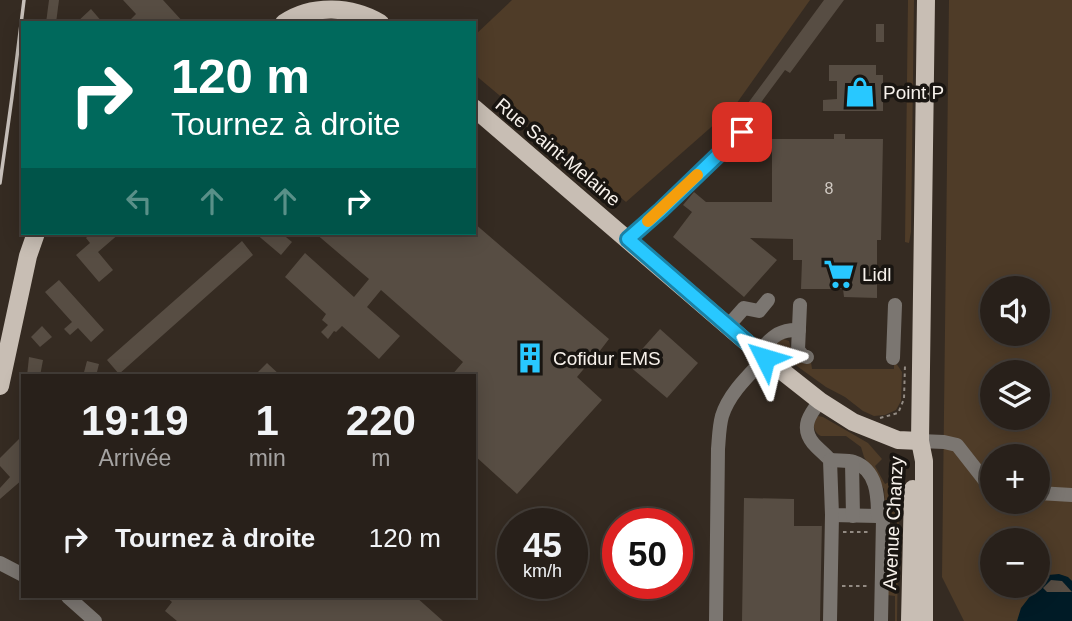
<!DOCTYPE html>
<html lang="fr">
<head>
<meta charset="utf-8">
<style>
	:root { --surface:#28201a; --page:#302823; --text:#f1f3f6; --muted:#a5a3a2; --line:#443e39 }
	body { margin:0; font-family:Helvetica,sans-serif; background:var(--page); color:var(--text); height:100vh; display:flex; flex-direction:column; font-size:26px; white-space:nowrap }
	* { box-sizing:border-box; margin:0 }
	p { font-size:23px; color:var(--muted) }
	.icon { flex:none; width:38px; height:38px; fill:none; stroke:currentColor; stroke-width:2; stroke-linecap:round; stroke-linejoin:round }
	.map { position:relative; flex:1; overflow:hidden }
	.side { position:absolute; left:21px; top:374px; width:455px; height:224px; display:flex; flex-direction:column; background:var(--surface); border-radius:0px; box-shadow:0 4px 18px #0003,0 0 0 2px var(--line) }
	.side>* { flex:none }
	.hud { position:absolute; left:21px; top:21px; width:455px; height:214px; border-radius:0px; box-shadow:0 4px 18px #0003,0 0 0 2px var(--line); background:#00695c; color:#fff; overflow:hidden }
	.controls { position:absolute; left:980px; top:276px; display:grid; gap:14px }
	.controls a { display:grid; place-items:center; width:70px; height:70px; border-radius:50%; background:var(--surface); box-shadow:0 4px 18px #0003,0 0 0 2px var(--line); font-size:35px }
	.speed { position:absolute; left:497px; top:508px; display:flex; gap:14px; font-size:35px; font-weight:700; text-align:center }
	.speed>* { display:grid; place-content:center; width:91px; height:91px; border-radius:50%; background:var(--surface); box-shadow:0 4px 18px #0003,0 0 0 2px var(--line); line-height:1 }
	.speed small { font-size:18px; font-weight:400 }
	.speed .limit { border:10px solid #d22; background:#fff; color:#111 }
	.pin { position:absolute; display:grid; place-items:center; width:60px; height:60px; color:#fff; margin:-30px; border-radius:14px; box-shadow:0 4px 10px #0006 }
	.me { position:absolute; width:77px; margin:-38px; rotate:310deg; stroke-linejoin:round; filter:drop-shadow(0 0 5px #0008) }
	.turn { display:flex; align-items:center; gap:24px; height:147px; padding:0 35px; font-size:32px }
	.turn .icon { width:91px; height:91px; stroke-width:2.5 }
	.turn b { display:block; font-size:49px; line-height:60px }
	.lanes { display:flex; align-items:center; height:66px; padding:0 35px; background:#0003; justify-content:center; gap:35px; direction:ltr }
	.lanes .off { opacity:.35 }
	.eta { display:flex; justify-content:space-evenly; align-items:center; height:119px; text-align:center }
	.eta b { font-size:42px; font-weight:700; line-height:49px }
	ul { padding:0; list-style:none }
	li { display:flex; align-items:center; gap:21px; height:91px; padding:0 35px }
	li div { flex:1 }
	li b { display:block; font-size:26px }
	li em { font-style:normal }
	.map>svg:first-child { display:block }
</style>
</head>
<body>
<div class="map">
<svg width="1072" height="621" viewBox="0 0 1072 621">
	<rect width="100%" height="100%" fill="#352b22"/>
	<g fill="#4f3c28" fill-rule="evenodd">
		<path d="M512 0H810L734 107 626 202 474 74V36Z"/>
		<path d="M908 0H914L911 232 909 243 905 242Z"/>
		<path d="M949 0H1072V621H964L942 577ZM992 289H1038V334H992ZM992 373H1038V418H992ZM992 457H1038V502H992ZM992 541H1038V586H992Z"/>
		<path d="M783 339 789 341 793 356 811 362 812 369H894V363H896L902 372 901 401 896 410 885 415 874 416 863 411 845 397 826 387 776 351 774 348 775 344Z"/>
		<path d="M818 416 823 417 868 443 882 459 875 466 885 484 891 481 893 489 899 504 897 621H895V596L887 595V581H895L896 541H888V531L897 530V517L886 516 884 489 864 457 861 447 846 436H821C813 432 811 422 818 416Z"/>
	</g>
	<path fill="#001b26" d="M1059 574 1068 577 1072 581V621H1017L1021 608 1038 586V584L1048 575Z"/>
	<g fill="#574d43">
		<path d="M49 0H59L56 23H46Z"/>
		<path d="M123 0H163L184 23H127L136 14Z"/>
		<path d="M824 0H844L790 73 785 70 748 120 740 114Z"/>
		<path d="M91 9 103 23H76Z"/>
		<rect x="876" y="24" width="8" height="18"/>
		<path d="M829 65H876V75H883V111H823V100L837 99V81H829Z"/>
		<path d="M834 134H845V139H883L881 240H877V298L844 297 843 289H801L802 260H793V239L750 238 777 260 744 297 673 237 692 212 683 205 694 192 706 202H772V139H834Z"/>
		<path d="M474 223 609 339 599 352 604 356 598 363 592 359 577 377 602 400 517 494 474 455V376H451L463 362 381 290 367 307 400 336 379 359 342 326 336 332 334 331 328 339 321 332 328 325 322 320 326 314 285 277 305 253 354 297 369 279 315 233H474Z"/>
		<path d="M91 233H120L98 252 113 270 99 282 76 255 90 243 86 238Z"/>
		<path d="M255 233H281L292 242 281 255Z"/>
		<path d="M242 241 253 255 119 374 107 360Z"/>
		<path d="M59 280 104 330 91 342 78 328 70 335 64 329 72 322 45 292Z"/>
		<path d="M42 326 52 337 40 347 31 337Z"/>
		<path d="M660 329 698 363 667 398 628 365Z"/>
		<path d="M29 357 43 360 40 376H27Z"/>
		<path d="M87 361 99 364 96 376H83Z"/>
		<path d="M267 363 281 376H254Z"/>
		<path d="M23 435V479L0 499V488L10 477 0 466V458Z"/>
		<path d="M744 498 794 499V526H822V520L820 621H742Z"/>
		<path d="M1051 580 1062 581 1072 592H1047L1043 588Z"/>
		<path d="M166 597H416L443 621H177L165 611 172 602Z"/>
	</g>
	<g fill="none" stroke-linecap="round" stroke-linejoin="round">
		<g stroke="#938b83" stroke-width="2" stroke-dasharray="3.5 3.5" stroke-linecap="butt">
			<path d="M880 418 898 413 899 411 904 399 905 365"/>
			<path d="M901 480V458"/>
			<path d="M843 532H869"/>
			<path d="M842 586H868"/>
		</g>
		<g stroke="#7b7671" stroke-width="14">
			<path d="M628 239 661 210 742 132"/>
			<path d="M800 305 798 350 803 356 807 357"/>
			<path d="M728 326 744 308 759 311 768 300"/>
			<path d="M758 352C772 338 778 329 799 330"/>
			<path d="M893 358 895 305"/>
			<path d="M820 401C810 414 800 427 813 443 818 449 825 454 830 460L832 515 878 516"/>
			<path d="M920 441 944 442 957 445 986 482 992 486"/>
			<path d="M830 460C838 461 847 460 854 462 877 470 878 496 878 516L883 519 881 621"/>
			<path d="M852 462 853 516"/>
			<path d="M1038 493 1072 495"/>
			<path d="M0 563 23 575"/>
			<path d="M68 597 95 621"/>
			<path d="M716 621 718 449C719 438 719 427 722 416 729 393 750 374 765 358"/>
			<path d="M830 621 832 515"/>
		</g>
		<g stroke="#c8beb4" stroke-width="18">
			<path d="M284 23C312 4 352 6 380 23"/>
			<path d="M474 108 758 352 820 401 853 422 898 440 920 441"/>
			<path d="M0 386 28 256 36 233"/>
			<path d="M910 621 913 489"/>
			<path d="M924 621V461L920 441 926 0"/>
		</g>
		<path stroke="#c7c0ba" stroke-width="3.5" d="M0 183 12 97 24 0"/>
	</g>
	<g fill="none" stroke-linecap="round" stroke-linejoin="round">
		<g stroke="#1a82a6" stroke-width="18">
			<path id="route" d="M742 132 661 210 628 239 765 358"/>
		</g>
		<use href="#route" stroke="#28c8ff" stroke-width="12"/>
		<path stroke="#f59e0b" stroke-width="12" d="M648 221 697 175"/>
	</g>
	<defs>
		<g id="shop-bare" transform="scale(2.415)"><path d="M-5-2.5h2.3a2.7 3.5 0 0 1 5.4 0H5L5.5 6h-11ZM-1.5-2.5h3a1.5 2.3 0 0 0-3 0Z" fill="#28c8ff" stroke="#191511" stroke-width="2.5" paint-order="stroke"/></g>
		<g id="supermarket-bare" transform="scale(2.415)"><path d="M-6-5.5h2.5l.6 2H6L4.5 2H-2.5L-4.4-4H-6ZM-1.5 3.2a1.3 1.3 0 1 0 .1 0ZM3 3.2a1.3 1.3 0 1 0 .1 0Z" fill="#28c8ff" stroke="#191511" stroke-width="2.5" paint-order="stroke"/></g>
		<g id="building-bare" transform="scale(2.415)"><path d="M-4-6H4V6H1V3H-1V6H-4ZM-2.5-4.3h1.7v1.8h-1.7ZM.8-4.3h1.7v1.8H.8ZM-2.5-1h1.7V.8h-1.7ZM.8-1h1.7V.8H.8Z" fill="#28c8ff" stroke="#191511" stroke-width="2.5" paint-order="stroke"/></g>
	</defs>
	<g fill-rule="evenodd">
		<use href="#shop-bare" x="860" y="92"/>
		<use href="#supermarket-bare" x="839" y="274"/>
		<use href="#building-bare" x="530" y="358"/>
	</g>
	<g text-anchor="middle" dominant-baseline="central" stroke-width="7" stroke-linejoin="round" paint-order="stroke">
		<g font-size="16" fill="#d0c9c2">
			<text x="829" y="188">8</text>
		</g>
		<g font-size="19" fill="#f8f2ec" stroke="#191511" text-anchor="start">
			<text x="883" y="92">Point P</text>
			<text x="862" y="274">Lidl</text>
			<text x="553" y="358">Cofidur EMS</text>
		</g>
		<g font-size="19" fill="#f8f2ec" stroke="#191511">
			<text transform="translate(558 152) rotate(40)">Rue Saint-Melaine</text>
			<text transform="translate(893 523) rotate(-87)">Avenue Chanzy</text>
		</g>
	</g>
</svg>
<div class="controls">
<a><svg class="icon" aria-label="sound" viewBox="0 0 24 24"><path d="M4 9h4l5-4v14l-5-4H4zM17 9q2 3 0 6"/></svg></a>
<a><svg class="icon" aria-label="layers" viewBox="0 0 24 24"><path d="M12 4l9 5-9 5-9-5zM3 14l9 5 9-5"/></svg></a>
<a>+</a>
<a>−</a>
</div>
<div class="speed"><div>45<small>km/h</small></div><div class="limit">50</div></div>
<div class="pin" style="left:742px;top:132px;background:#d93025"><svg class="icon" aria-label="arrive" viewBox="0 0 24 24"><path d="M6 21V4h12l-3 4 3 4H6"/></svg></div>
<svg class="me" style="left:765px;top:358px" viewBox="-20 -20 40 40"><path d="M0-17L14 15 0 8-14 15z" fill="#28c8ff" stroke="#fff" stroke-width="4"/></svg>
<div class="hud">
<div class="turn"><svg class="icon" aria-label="right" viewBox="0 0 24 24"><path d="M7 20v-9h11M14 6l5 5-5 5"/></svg><div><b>120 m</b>Tournez à droite</div></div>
<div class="lanes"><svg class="icon off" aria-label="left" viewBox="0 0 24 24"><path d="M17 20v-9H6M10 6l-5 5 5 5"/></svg><svg class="icon off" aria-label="ahead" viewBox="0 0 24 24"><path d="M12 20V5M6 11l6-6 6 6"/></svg><svg class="icon off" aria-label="ahead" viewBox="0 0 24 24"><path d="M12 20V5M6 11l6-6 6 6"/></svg><svg class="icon" aria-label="right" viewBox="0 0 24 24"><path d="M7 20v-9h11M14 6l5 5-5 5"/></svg></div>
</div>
<section class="side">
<div class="eta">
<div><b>19:19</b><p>Arrivée</p></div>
<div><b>1</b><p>min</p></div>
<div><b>220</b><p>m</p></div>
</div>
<ul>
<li><svg class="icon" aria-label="right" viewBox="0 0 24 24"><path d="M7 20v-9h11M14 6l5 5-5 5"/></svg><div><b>Tournez à droite</b></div><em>120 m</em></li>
</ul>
</section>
</div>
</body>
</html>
